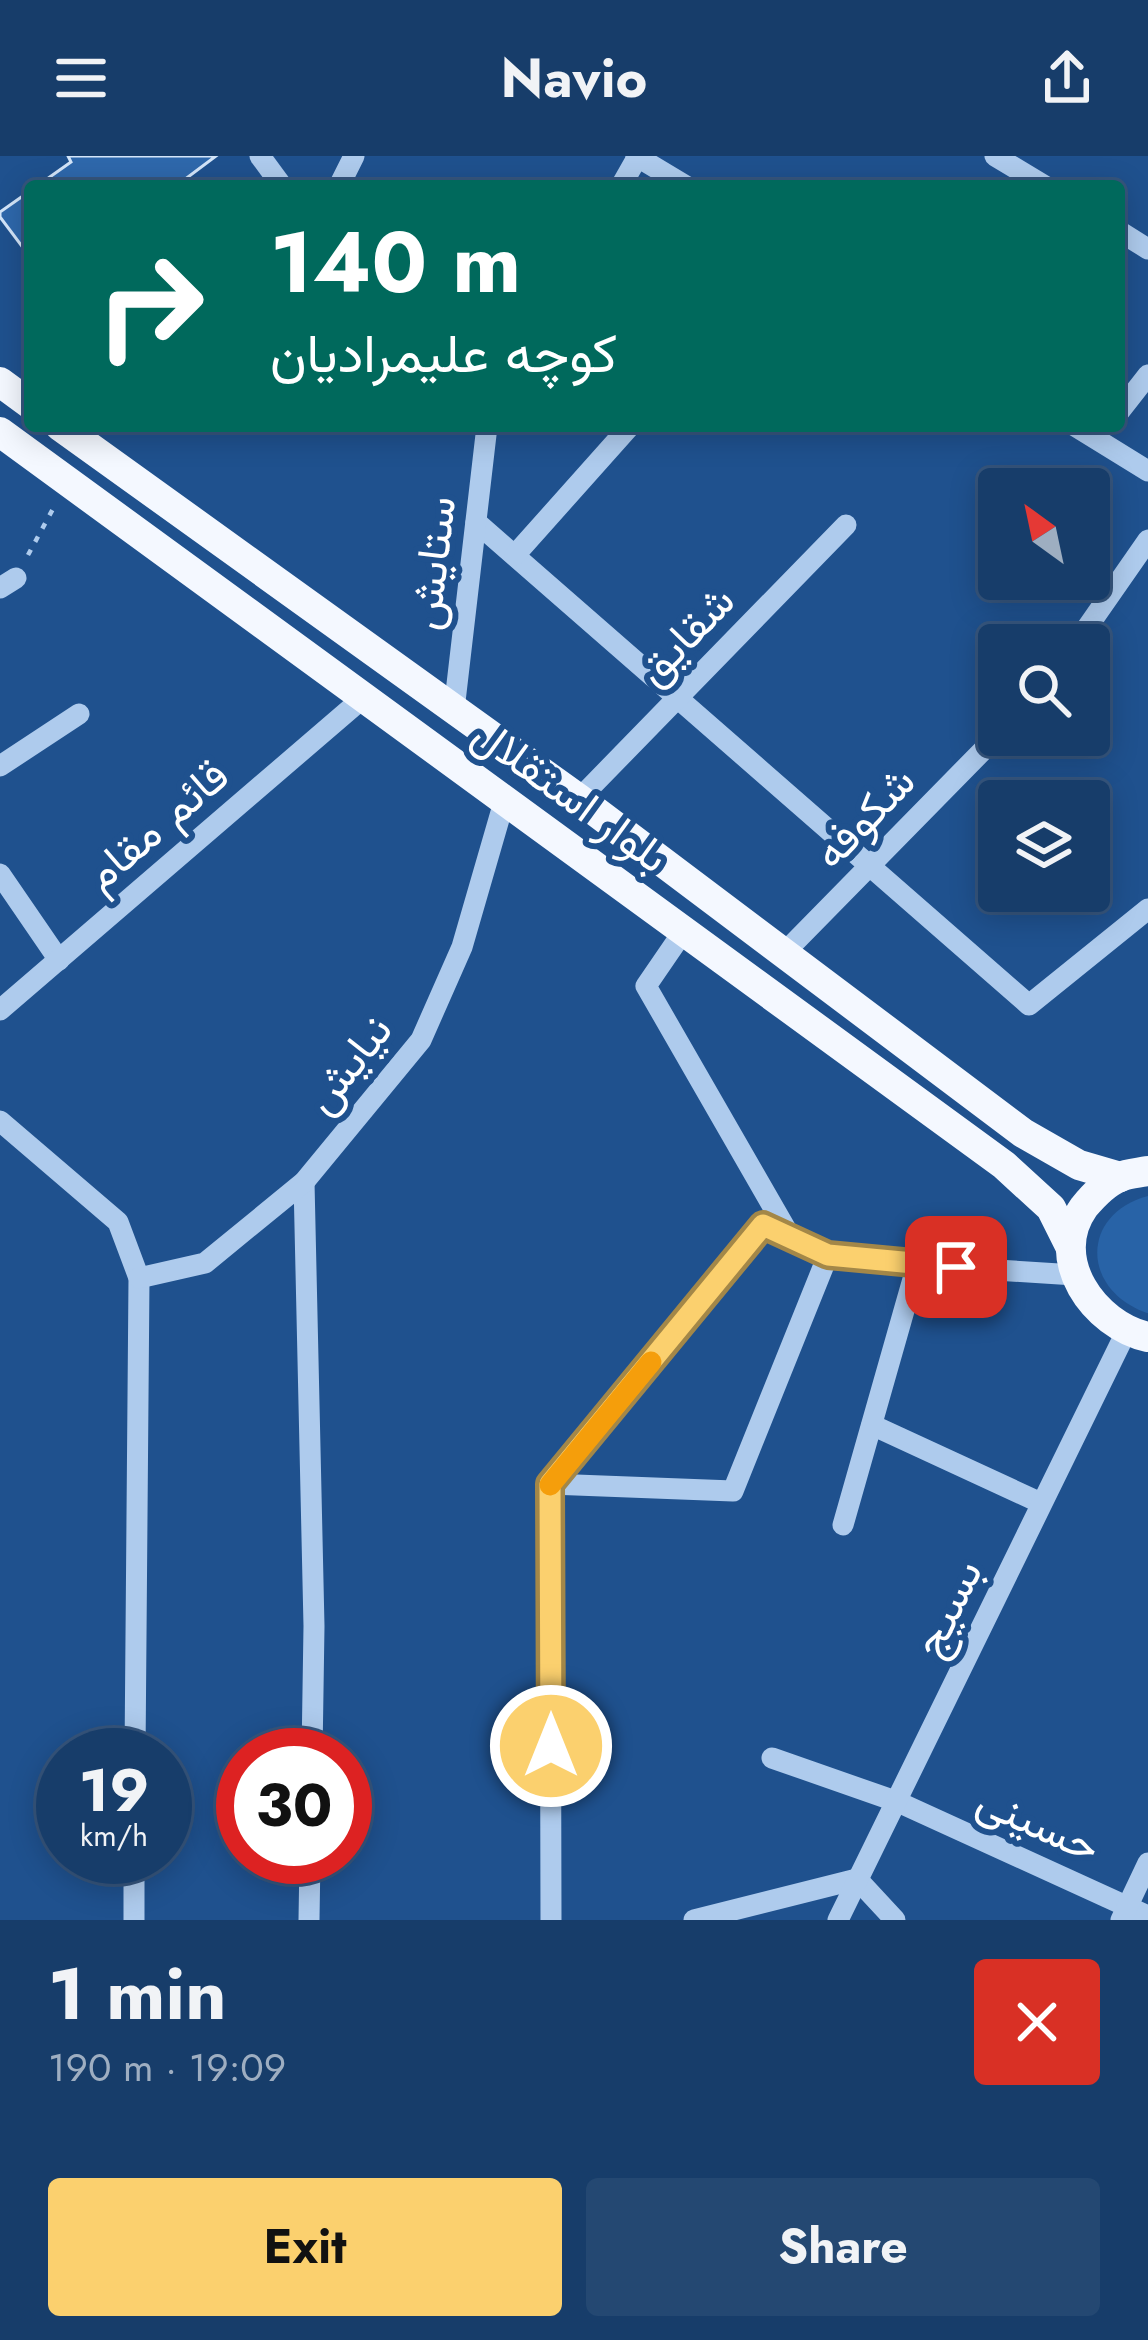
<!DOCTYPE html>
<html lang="en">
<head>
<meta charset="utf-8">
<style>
	:root { --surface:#173d6a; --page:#244872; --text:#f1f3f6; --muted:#9eaec1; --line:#36567e; --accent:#fbd06e }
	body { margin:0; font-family:Jost,Vazirmatn,sans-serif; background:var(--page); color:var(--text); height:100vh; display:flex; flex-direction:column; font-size:45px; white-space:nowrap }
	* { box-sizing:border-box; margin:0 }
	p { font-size:39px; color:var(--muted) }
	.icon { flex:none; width:66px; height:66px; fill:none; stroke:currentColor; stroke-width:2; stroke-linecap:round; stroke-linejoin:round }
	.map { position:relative; height:1764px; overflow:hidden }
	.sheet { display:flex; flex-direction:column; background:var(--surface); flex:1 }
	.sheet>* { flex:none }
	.guide { position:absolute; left:24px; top:24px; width:1101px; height:252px; border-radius:12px; box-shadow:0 6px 30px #0003,0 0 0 3px var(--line); background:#00695c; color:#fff; overflow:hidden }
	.needle { width:78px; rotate:327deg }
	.tools { position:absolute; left:978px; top:312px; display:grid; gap:24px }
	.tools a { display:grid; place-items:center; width:132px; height:132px; border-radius:12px; background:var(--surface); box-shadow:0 6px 30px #0003,0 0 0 3px var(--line); font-size:60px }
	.speed { position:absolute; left:36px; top:1572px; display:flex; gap:24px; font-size:60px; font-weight:700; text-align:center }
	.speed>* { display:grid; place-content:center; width:156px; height:156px; border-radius:50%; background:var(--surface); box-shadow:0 6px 30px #0003,0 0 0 3px var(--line); line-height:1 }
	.speed small { font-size:30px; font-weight:400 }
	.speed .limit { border:18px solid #d22; background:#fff; color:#111 }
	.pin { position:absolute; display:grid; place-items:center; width:102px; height:102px; color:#fff; margin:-51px; border-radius:24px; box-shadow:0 6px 18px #0006 }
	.me { position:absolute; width:132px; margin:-66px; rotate:0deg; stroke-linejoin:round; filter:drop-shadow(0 0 9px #0008) }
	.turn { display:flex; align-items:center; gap:42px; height:252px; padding:0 48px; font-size:54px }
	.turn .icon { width:156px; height:156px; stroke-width:2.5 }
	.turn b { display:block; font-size:84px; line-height:102px }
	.round { display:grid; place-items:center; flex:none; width:126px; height:126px; border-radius:12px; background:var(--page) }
	.head { display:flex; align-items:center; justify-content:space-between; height:204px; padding:0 48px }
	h1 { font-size:72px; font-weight:700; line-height:90px }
	.action { display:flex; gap:24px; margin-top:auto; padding:24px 48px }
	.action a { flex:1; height:138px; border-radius:12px; background:var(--accent); color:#111; font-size:48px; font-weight:700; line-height:138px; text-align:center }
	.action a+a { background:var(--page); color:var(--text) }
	header { display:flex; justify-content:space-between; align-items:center; height:156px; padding:0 48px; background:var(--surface); font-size:54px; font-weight:700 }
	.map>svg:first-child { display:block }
</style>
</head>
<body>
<header><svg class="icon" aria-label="menu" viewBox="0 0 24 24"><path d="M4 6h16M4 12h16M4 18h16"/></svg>Navio<svg class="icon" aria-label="share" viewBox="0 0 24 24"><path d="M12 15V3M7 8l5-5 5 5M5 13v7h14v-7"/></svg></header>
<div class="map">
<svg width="1148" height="1764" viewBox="0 0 1148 1764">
	<rect width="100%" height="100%" fill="#1f518e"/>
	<path fill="#2863a7" d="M1148 1040V1157H1147C1081 1134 1080 1058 1148 1040Z"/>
	<g fill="#2e68ac" stroke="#d3e5f9" stroke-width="3">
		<path d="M68 0H216L176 30H37L71 6Z"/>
		<path d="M30 35V101L0 61V56Z"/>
	</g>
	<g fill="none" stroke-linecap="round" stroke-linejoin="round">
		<path stroke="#aecbed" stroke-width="4.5" stroke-dasharray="6 9" stroke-linecap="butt" d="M28 399 54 351"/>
		<g stroke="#aecbed" stroke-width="21">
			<path d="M260 0 282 30"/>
			<path d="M636 0 686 30"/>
			<path d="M995 0 1045 30"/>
			<path d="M339 30 354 0"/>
			<path d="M621 30 638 0"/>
			<path d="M1119 75 1148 93"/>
			<path d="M1119 256 1148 219"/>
			<path d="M1075 270 1148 315"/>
			<path d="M476 366 1029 849 1148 753"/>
			<path d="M515 399 630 270"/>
			<path d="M0 432 16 422"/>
			<path d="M1075 489 1148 384"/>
			<path d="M454 554 487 270"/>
			<path d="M0 610 79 558"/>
			<path d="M579 643 846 369"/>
			<path d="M0 718 59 804"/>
			<path d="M683 776 646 830 791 1082"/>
			<path d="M784 797 999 578"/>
			<path d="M0 854 363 542"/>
			<path d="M0 965 118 1066 139 1122 135 1599"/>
			<path d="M304 1026 314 1470 312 1599"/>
			<path d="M139 1122 205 1107 304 1026 421 884 462 791 504 646"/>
			<path d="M872 1269 1041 1347"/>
			<path d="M550 1328 733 1335 828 1099"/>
			<path d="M843 1369 917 1109"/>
			<path d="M772 1602 898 1646 1148 1760"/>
			<path d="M134 1764V1701"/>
			<path d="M309 1764 310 1701"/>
			<path d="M551 1764 550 1328 763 1069 828 1099 917 1109 1075 1119"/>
			<path d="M694 1764 857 1723 895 1764"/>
			<path d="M838 1764 1127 1174"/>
			<path d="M1121 1764 1148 1707"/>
		</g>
		<g stroke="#f4f8ff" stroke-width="30">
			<path d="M0 226 30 248"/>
			<path d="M60 270 579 643 1023 977 1079 1009 1120 1021"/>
			<path d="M0 276 1004 1009 1051 1052 1070 1090"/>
			<path d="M1148 1015C1139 1017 1128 1017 1120 1021 1105 1027 1094 1039 1084 1051 1047 1103 1094 1169 1148 1181"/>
		</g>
	</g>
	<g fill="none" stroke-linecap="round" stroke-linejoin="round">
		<g stroke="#a38748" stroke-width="30">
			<path id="route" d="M551 1590 550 1328 763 1069 828 1099 956 1111"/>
		</g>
		<use href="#route" stroke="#fbd06e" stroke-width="21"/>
		<path stroke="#f59e0b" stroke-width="21" d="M550 1329 651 1206"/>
	</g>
	<g text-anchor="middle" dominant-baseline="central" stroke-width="12" stroke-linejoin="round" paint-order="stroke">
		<g font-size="45" fill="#fff" stroke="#1f518e">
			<text transform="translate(432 407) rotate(-83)">ستایش</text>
			<text transform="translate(685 479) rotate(-46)">شقایق</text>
			<text transform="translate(571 639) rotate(36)">بلوار استقلال</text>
			<text transform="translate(864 661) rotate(-46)">شکوفه</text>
			<text transform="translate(156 669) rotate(-41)">قائم مقام</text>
			<text transform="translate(348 908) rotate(-52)">نیایش</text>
			<text transform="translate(947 1452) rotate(-64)">بسیج</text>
			<text transform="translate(1039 1667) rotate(24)">حسینی</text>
		</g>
	</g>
</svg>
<div class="tools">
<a><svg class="needle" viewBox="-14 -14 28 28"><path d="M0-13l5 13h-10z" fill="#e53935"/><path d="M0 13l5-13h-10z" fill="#9eaec1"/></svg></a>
<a><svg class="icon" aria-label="search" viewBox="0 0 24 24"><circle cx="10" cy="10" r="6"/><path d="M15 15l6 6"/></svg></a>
<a><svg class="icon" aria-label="layers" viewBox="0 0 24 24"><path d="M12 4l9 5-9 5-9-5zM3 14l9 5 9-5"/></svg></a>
</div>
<div class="speed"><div>19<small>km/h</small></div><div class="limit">30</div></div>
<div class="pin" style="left:956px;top:1111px;background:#d93025"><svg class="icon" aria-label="arrive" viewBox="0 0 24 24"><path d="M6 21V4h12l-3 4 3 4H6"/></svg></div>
<svg class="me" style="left:551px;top:1590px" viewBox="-20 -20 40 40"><circle r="17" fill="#fbd06e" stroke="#fff" stroke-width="3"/><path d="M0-11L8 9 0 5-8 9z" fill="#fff"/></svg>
<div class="guide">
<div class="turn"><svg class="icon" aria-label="right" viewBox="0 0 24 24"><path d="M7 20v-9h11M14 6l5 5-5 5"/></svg><div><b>140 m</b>کوچه علیمرادیان</div></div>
</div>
</div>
<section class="sheet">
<div class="head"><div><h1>1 min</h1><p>190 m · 19:09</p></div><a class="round" style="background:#d93025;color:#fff"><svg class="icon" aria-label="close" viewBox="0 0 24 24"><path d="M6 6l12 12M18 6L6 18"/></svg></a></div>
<div class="action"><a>Exit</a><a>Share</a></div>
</section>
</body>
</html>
